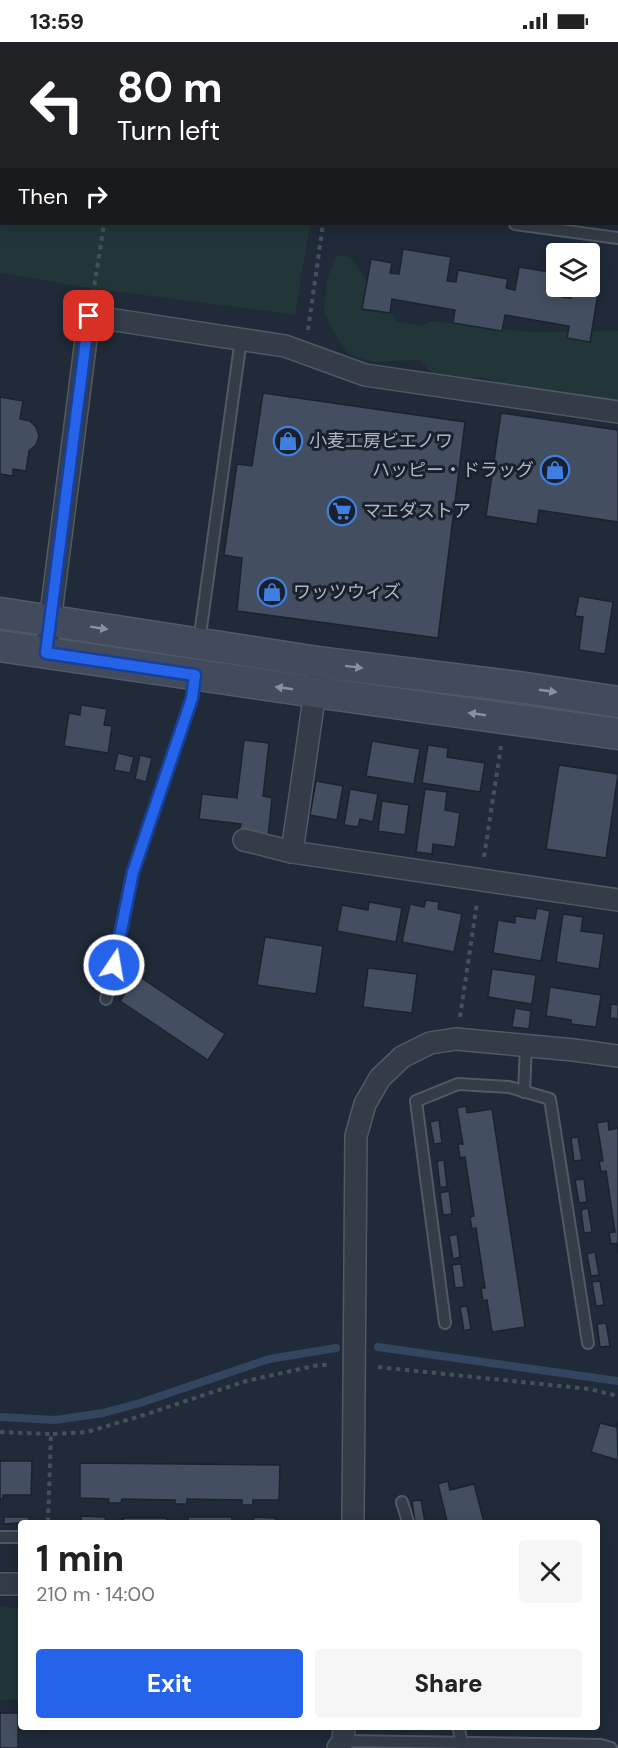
<!DOCTYPE html>
<html lang="en">
<head>
<meta charset="utf-8">
<style>
	:root { --surface:#fff; --page:#f6f6f6; --text:#222; --muted:#767676; --accent:#2563eb }
	body { margin:0; font-family:"DM Sans","Noto Sans JP",sans-serif; background:var(--page); color:var(--text); height:100vh; display:flex; flex-direction:column; font-size:22px; white-space:nowrap }
	* { box-sizing:border-box; margin:0 }
	p { font-size:20px; color:var(--muted) }
	.icon { flex:none; width:33px; height:33px; fill:none; stroke:currentColor; stroke-width:2; stroke-linecap:round; stroke-linejoin:round }
	.map { position:relative; flex:1; overflow:hidden }
	.panel { position:absolute; left:18px; top:1478px; width:582px; height:210px; display:flex; flex-direction:column; background:var(--surface); border-radius:6px; box-shadow:0 3px 15px #0003 }
	.panel>* { flex:none }
	.hud { position:absolute; left:0px; top:0px; width:618px; height:183px; box-shadow:0 3px 15px #0003; background:#202124; color:#fff; overflow:hidden }
	.controls { position:absolute; left:546px; top:201px; display:grid; gap:12px }
	.controls a { display:grid; place-items:center; width:54px; height:54px; border-radius:6px; background:var(--surface); box-shadow:0 3px 15px #0003; font-size:30px }
	.pin { position:absolute; display:grid; place-items:center; width:51px; height:51px; color:#fff; margin:-26px; border-radius:12px; box-shadow:0 3px 9px #0006 }
	.me { position:absolute; width:66px; margin:-33px; rotate:12deg; stroke-linejoin:round; filter:drop-shadow(0 0 4px #0008) }
	.turn { display:flex; align-items:center; gap:21px; height:126px; padding:0 18px; font-size:27px }
	.turn .icon { width:78px; height:78px; stroke-width:2.5 }
	.turn b { display:block; font-size:42px; line-height:51px }
	.then { display:flex; align-items:center; height:57px; padding:0 18px; background:#0003; gap:12px; font-size:22px }
	.round { display:grid; place-items:center; flex:none; width:63px; height:63px; border-radius:6px; background:var(--page) }
	.overview { display:flex; align-items:center; justify-content:space-between; height:102px; padding:0 18px }
	h1 { font-size:36px; font-weight:800; line-height:45px }
	.primary-button { display:flex; gap:12px; margin-top:auto; padding:12px 18px }
	.primary-button a { flex:1; height:69px; border-radius:6px; background:var(--accent); color:#fff; font-size:24px; font-weight:800; line-height:69px; text-align:center }
	.primary-button a+a { background:var(--page); color:var(--text) }
	.status { display:flex; justify-content:space-between; align-items:center; height:42px; padding:0 30px; background:var(--surface); direction:ltr }
	.status svg { height:16px; fill:currentColor }
	.map>svg:first-child { display:block }
</style>
</head>
<body>
<div class="status"><b>13:59</b><svg viewBox="0 0 49 12"><path d="M0 12V9h3v3zM5 12V6h3v6zM10 12V3h3v9zM15 12V0h3v12zM26 1h20v11H26zM47 4h2v5h-2z"/></svg></div>
<div class="map">
<svg width="618" height="1706" viewBox="0 0 618 1706">
	<rect width="100%" height="100%" fill="#202a38"/>
	<g fill="#223639">
		<path d="M0 0H338L337 2H2V182H310L295 273 82 245 0 231Z"/>
		<path d="M337 213 350 215 396 279 420 284 432 279 530 290 618 289V359L502 342 479 335 454 338 431 331 420 318 373 320 347 311 331 286 324 269 327 236Z"/>
		<path d="M0 1565 21 1566V1657L0 1658Z"/>
	</g>
	<g fill="none" stroke-linecap="round" stroke-linejoin="round">
		<g stroke="#34455f" stroke-width="8">
			<path d="M378 1305 618 1339"/>
			<path d="M0 1375 55 1378 103 1371 140 1361 269 1317 336 1306"/>
		</g>
	</g>
	<g fill="#434f60" stroke="#1b232f" stroke-width="1.5">
		<path d="M616 108H618L616 138Z"/>
		<path d="M403 207 451 215 447 239 456 240 458 228 508 237 506 246 515 248 519 225 556 231V244H564L562 255 571 256 573 247 598 251 590 300 567 296 569 284 505 273 502 289 453 281 455 268 392 257 390 271 362 267 371 217 392 221 390 231 399 232Z"/>
		<path d="M263 351 465 380 438 596 237 569 242 516 224 513 237 422 252 424Z"/>
		<path d="M0 355 23 359 20 377 30 379 36 385 39 394 36 403 29 409 26 429 13 427V434L0 432Z"/>
		<path d="M501 371 618 388V480L539 468 537 482 486 474Z"/>
		<path d="M579 554 613 560 605 612 579 608 583 575 575 574Z"/>
		<path d="M81 663 107 667 104 683 112 684 108 711 64 704 69 671 80 673Z"/>
		<path d="M244 698 269 701 263 754 272 756 268 794 239 790 241 782 199 777 202 752 237 756Z"/>
		<path d="M372 699 420 707 414 742 366 734Z"/>
		<path d="M428 703 448 706 447 715 485 721 480 750 422 741Z"/>
		<path d="M118 711 134 715 130 731 114 728Z"/>
		<path d="M140 713 152 716 146 740 135 737Z"/>
		<path d="M559 723 618 732 606 816 546 807Z"/>
		<path d="M316 739 343 744 337 778 310 773Z"/>
		<path d="M350 747 378 752 373 780 360 777 358 785 344 783Z"/>
		<path d="M425 747 447 750 445 768 460 771 455 805 433 802 432 812 416 810Z"/>
		<path d="M382 759 409 763 405 793 378 789Z"/>
		<path d="M426 858 439 860 438 867 462 872 454 910 402 900 410 862 424 865Z"/>
		<path d="M369 860 402 866 396 900 337 889 342 863 368 868Z"/>
		<path d="M537 866 550 869 541 919 493 911 498 878 515 881V874L535 877Z"/>
		<path d="M563 872 583 875 581 889 604 892 599 927 556 920Z"/>
		<path d="M265 895 323 904 316 952 257 943Z"/>
		<path d="M368 926 417 932 412 971 363 965Z"/>
		<path d="M492 927 536 933 532 962 488 955Z"/>
		<path d="M137 933 225 992 208 1018 120 959Z"/>
		<path d="M550 945 601 953 596 985 571 982V978L546 974Z"/>
		<path d="M611 962 618 963V977L610 976Z"/>
		<path d="M515 966 531 969 529 987 512 985Z"/>
		<path d="M466 1064 467 1071 492 1067 525 1285 492 1290 487 1258 483 1259 481 1246H485L476 1186 472 1187 470 1175 474 1174 465 1115 460 1116 458 1102H463L457 1066Z"/>
		<path d="M439 1078 442 1101 434 1102 430 1080Z"/>
		<path d="M608 1079 609 1088 618 1086V1211L617 1201 611 1202 609 1191 615 1190 606 1129 601 1130 599 1119H603L597 1081Z"/>
		<path d="M578 1095 582 1118 574 1119 571 1096Z"/>
		<path d="M444 1118 447 1145H440L437 1119Z"/>
		<path d="M584 1137 587 1160 579 1161 575 1138Z"/>
		<path d="M449 1149 452 1172 443 1173 440 1151Z"/>
		<path d="M588 1166 592 1190 584 1191 581 1168Z"/>
		<path d="M457 1192 460 1215 453 1217 449 1194Z"/>
		<path d="M595 1210 599 1233 591 1234 587 1212Z"/>
		<path d="M461 1222 464 1245 455 1246 452 1223Z"/>
		<path d="M600 1239 604 1263 596 1264 592 1240Z"/>
		<path d="M467 1264 471 1287 464 1289 460 1265Z"/>
		<path d="M606 1281 610 1304 600 1305 597 1282Z"/>
		<path d="M617 1379 618 1418 591 1410 600 1381 616 1385Z"/>
		<path d="M0 1419H32L31 1453H3V1457H0Z"/>
		<path d="M80 1421 280 1423 279 1458H253V1463H242V1458L187 1457V1462H175V1458L122 1457 121 1461H108L109 1457 80 1456Z"/>
		<path d="M448 1439 450 1448 474 1442 484 1480H440L447 1479 438 1442Z"/>
		<path d="M421 1458 425 1480H415L412 1459Z"/>
		<path d="M81 1474 105 1475 106 1480H81Z"/>
		<path d="M4 1475H29V1480L4 1482Z"/>
		<rect x="188" y="1475" width="44" height="5"/>
		<path d="M254 1475 276 1476 275 1480H253Z"/>
		<path d="M123 1476H167V1480H124Z"/>
		<rect x="0" y="1671" width="18" height="35"/>
	</g>
	<g fill="none" stroke-linecap="round" stroke-linejoin="round">
		<g stroke="#515966" stroke-width="14">
			<g id="lane">
				<path d="M415 2V0"/>
				<path d="M515 182 618 196"/>
				<path d="M199 600 241 297"/>
				<path d="M106 957 133 830 192 656 195 633"/>
				<path d="M524 1050 526 1003"/>
				<path d="M445 1281 416 1059 458 1042 509 1045 550 1057 588 1301"/>
				<path d="M402 1460 408 1480"/>
				<path d="M0 1495H21"/>
				<path d="M458 1684 462 1701"/>
				<path d="M343 1699 601 1703 611 1706"/>
			</g>
		</g>
		<g stroke="#515966" stroke-width="24">
			<g id="street">
				<path d="M452 0 454 2"/>
				<path d="M616 45H618"/>
				<path d="M46 611 89 274 285 304 365 333 618 370"/>
				<path d="M244 798 292 810 618 858"/>
				<path d="M292 810 317 636"/>
				<path d="M353 1480 356 1094 365 1062 380 1036 402 1015 430 1001 456 997 574 1008 618 1014"/>
				<path d="M0 1542H21"/>
				<path d="M338 1706 343 1699 344 1684"/>
			</g>
		</g>
		<g stroke="#515966" stroke-width="33">
			<g id="secondary">
				<path d="M0 571 318 620 526 646 618 660"/>
				<path d="M0 604 315 650 618 692"/>
			</g>
		</g>
		<g stroke="#405356" stroke-width="4" stroke-dasharray="4.5 4.5" stroke-linecap="butt">
			<path d="M50 2 51 0"/>
			<path d="M349 2V0"/>
			<path d="M93 252 104 182"/>
			<path d="M308 288 323 182"/>
			<path d="M484 815 501 704"/>
			<path d="M460 975 477 861"/>
			<path d="M378 1325 589 1347 618 1354"/>
			<path d="M0 1390 51 1392"/>
			<path d="M48 1480 51 1392 87 1390 144 1373 246 1339 318 1323H331"/>
		</g>
		<use href="#lane" stroke="#343c48" stroke-width="10"/>
		<use href="#street" stroke="#343c48" stroke-width="21"/>
		<use href="#secondary" stroke="#424b5b" stroke-width="30"/>
	</g>
	<defs><path id="oneway-solid" d="M-6-.8H1V-3.2L6.5 0L1 3.2V.8H-6Z" transform="scale(1.5)"/></defs>
	<g fill="#8891a0">
		<use href="#oneway-solid" transform="translate(99 586) rotate(9)"/>
		<use href="#oneway-solid" transform="translate(354 625) rotate(7)"/>
		<use href="#oneway-solid" transform="translate(284 646) rotate(-172)"/>
		<use href="#oneway-solid" transform="translate(548 649) rotate(8)"/>
		<use href="#oneway-solid" transform="translate(477 672) rotate(-172)"/>
	</g>
	<g fill="none" stroke-linecap="round" stroke-linejoin="round">
		<g stroke="#184099" stroke-width="15">
			<path id="route" d="M89 274 46 611 195 633 192 656 133 830 114 923"/>
		</g>
		<use href="#route" stroke="#2563eb" stroke-width="10"/>
	</g>
	<defs>
		<g id="shop-ring" transform="scale(1.5)"><circle r="9.5" fill="#19212d" stroke="#3f7fe0" stroke-width="1.5"/><path d="M-5-2.5h2.3a2.7 3.5 0 0 1 5.4 0H5L5.5 6h-11ZM-1.5-2.5h3a1.5 2.3 0 0 0-3 0Z" fill="#3f7fe0"/></g>
		<g id="supermarket-ring" transform="scale(1.5)"><circle r="9.5" fill="#19212d" stroke="#3f7fe0" stroke-width="1.5"/><path d="M-6-5.5h2.5l.6 2H6L4.5 2H-2.5L-4.4-4H-6ZM-1.5 3.2a1.3 1.3 0 1 0 .1 0ZM3 3.2a1.3 1.3 0 1 0 .1 0Z" fill="#3f7fe0"/></g>
	</defs>
	<g fill-rule="evenodd">
		<use href="#shop-ring" x="288" y="399"/>
		<use href="#shop-ring" x="555" y="428"/>
		<use href="#supermarket-ring" x="342" y="469"/>
		<use href="#shop-ring" x="272" y="550"/>
	</g>
	<g text-anchor="middle" dominant-baseline="central" stroke-width="6" stroke-linejoin="round" paint-order="stroke">
		<g font-size="18" fill="#aeb6c5" stroke="#19212d" text-anchor="start">
			<text x="309" y="399">小麦工房ビエノワ</text>
			<text x="534" y="428" text-anchor="end">ハッピー・ドラッグ</text>
			<text x="363" y="469">マエダストア</text>
			<text x="293" y="550">ワッツウィズ</text>
		</g>
	</g>
</svg>
<div class="controls">
<a><svg class="icon" aria-label="layers" viewBox="0 0 24 24"><path d="M12 4l9 5-9 5-9-5zM3 14l9 5 9-5"/></svg></a>
</div>
<div class="pin" style="left:89px;top:274px;background:#d93025"><svg class="icon" aria-label="arrive" viewBox="0 0 24 24"><path d="M6 21V4h12l-3 4 3 4H6"/></svg></div>
<svg class="me" style="left:114px;top:923px" viewBox="-20 -20 40 40"><circle r="17" fill="#2563eb" stroke="#fff" stroke-width="3"/><path d="M0-11L8 9 0 5-8 9z" fill="#fff"/></svg>
<div class="hud">
<div class="turn"><svg class="icon" aria-label="left" viewBox="0 0 24 24"><path d="M17 20v-9H6M10 6l-5 5 5 5"/></svg><div><b>80 m</b>Turn left</div></div>
<div class="then">Then<svg class="icon" aria-label="right" viewBox="0 0 24 24"><path d="M7 20v-9h11M14 6l5 5-5 5"/></svg></div>
</div>
<section class="panel">
<div class="overview"><div><h1>1 min</h1><p>210 m · 14:00</p></div><a class="round"><svg class="icon" aria-label="close" viewBox="0 0 24 24"><path d="M6 6l12 12M18 6L6 18"/></svg></a></div>
<div class="primary-button"><a>Exit</a><a>Share</a></div>
</section>
</div>
</body>
</html>
